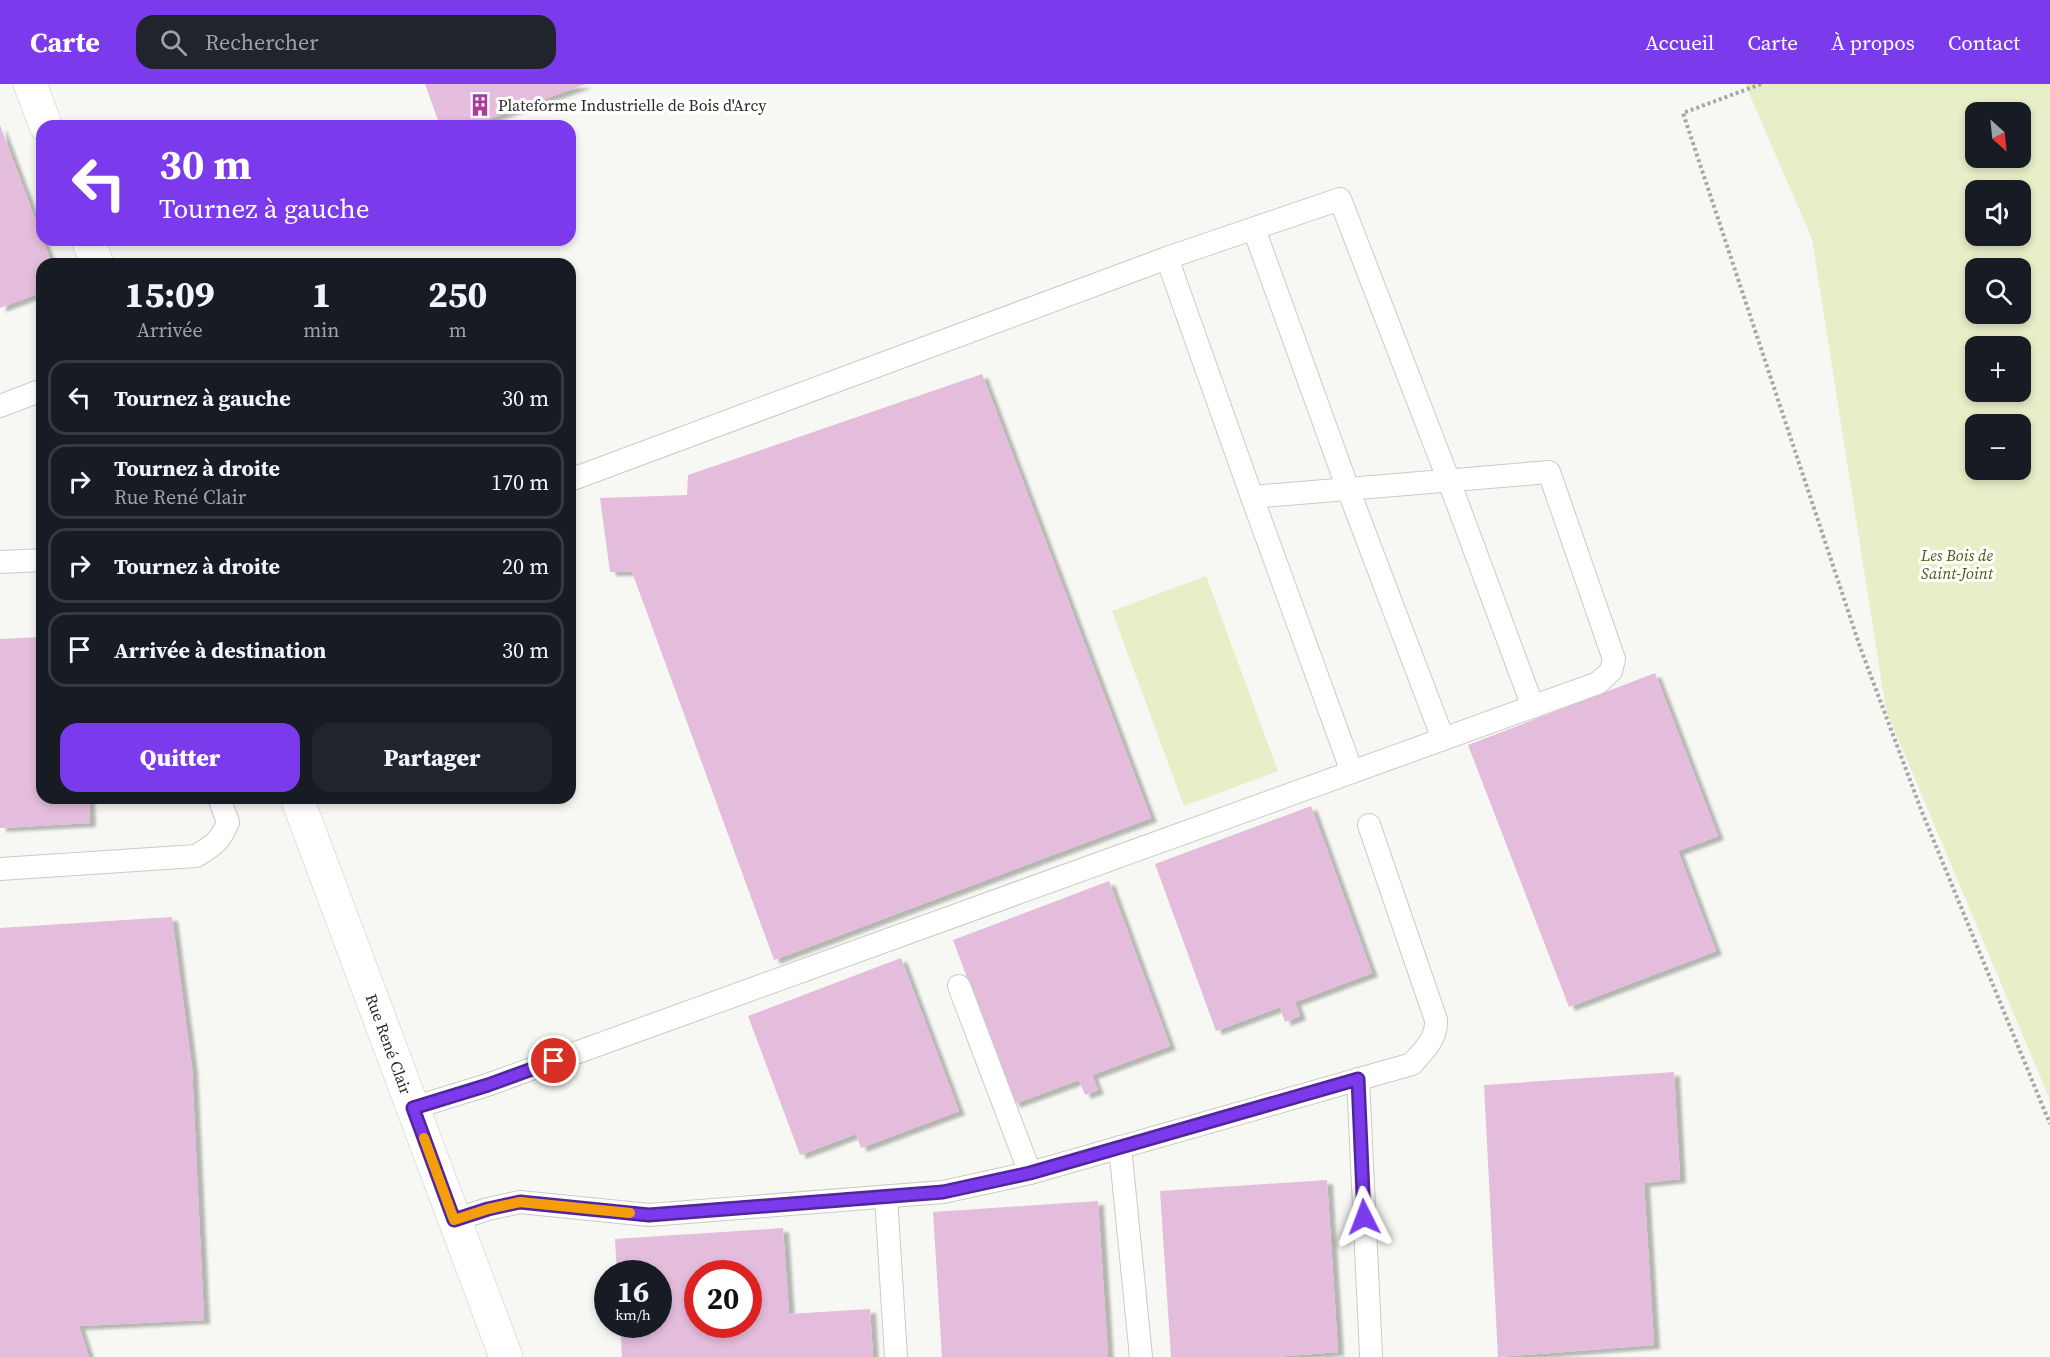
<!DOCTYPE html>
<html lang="fr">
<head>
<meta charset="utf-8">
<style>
	:root { --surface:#171b24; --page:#20242c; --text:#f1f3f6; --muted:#9ea1a6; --line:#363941; --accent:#7c3aed }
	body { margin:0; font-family:"Source Serif 4",serif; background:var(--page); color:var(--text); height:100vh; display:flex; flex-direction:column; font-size:22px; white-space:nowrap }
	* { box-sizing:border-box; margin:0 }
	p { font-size:20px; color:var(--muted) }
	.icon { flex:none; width:33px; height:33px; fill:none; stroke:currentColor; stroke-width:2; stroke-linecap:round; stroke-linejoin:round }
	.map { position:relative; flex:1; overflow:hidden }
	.sheet { position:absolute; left:36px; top:174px; width:540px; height:546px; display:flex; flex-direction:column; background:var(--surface); border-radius:18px; box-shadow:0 3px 9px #0003 }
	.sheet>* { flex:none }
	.hud { position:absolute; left:36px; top:36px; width:540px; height:126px; border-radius:18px; box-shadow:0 3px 9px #0003; background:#7c3aed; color:#fff; overflow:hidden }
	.needle { width:39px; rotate:153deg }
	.fabs { position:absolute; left:1965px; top:18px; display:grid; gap:12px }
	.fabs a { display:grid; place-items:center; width:66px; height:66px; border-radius:12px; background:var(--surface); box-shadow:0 3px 9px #0003; font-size:30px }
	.speed { position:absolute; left:594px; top:1176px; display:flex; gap:12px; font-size:30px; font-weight:700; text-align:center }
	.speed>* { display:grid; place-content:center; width:78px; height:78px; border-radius:50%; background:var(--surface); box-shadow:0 3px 9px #0003; line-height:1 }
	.speed small { font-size:15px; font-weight:400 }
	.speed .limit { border:9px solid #d22; background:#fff; color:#111 }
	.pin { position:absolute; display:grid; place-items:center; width:51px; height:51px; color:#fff; margin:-26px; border:3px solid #fff; border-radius:50%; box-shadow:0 2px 6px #0007 }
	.me { position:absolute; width:66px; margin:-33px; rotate:357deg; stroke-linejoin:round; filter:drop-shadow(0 0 4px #0008) }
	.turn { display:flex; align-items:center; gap:21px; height:126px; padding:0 24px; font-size:27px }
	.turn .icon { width:78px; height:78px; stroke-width:2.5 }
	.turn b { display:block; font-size:42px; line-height:51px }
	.eta { display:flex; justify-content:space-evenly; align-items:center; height:102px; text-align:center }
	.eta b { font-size:36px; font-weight:800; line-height:42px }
	.cta { display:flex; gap:12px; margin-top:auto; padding:12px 24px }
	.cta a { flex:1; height:69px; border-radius:18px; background:var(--accent); color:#fff; font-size:24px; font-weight:800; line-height:69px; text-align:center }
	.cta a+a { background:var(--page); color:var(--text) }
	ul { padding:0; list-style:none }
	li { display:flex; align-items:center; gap:18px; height:75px; margin:0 12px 9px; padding:0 12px; border:3px solid var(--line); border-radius:18px }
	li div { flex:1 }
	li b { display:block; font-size:22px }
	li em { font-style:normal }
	header { display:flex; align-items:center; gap:36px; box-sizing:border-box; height:84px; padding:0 30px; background:var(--accent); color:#fff }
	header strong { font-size:28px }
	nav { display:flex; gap:33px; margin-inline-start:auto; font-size:21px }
	.search { width:420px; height:54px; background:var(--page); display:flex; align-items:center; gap:15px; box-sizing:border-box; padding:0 21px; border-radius:18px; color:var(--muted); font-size:22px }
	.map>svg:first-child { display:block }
</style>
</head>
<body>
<header>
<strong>Carte</strong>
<div class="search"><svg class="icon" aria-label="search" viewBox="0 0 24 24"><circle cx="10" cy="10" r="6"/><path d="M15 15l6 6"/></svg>Rechercher</div>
<nav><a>Accueil</a><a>Carte</a><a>À propos</a><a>Contact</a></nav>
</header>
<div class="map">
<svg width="2050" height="1273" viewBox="0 0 2050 1273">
	<defs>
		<filter id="shadow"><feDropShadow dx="6" dy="4" stdDeviation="1.5" flood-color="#0004"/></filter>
	</defs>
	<rect width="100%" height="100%" fill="#f7f8f3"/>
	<g fill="#e7eec8" fill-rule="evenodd">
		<path d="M1745 0H2050V1016L1886 626 1812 155ZM1976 28H2020V74H1976ZM1976 106H2020V152H1976ZM1976 184H2020V230H1976ZM1976 262H2020V308H1976ZM1976 340H2020V386H1976Z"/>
		<path d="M1206 492 1278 687 1184 722 1112 527Z"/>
	</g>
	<g fill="#e4bddc" fill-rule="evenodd" filter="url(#shadow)">
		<path d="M425 0H586L470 42H440Z"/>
		<path d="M0 41 52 180H42V208L0 224Z"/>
		<path d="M982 290 1151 734 774 876 632 488H610L600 414 687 411 688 391Z"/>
		<path d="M42 553V714H89L90 739 0 744V555Z"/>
		<path d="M1655 589 1718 752 1678 767 1716 867 1569 923 1468 661Z"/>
		<path d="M1311 722 1372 889 1295 918 1300 932 1285 938 1280 923 1216 947 1155 780Z"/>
		<path d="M1109 797 1170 962 1092 991 1098 1006 1085 1011 1079 996 1014 1020 953 856Z"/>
		<path d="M172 833 192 984 204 1236 79 1242 89 1273H0V844Z"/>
		<path d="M901 874 959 1027 861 1064 856 1050 800 1071 748 932Z"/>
		<path d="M1674 988 1680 1095 1644 1099 1654 1261 1498 1273 1484 1001Z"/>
		<path d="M1327 1096 1338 1268 1274 1273H1171L1160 1107Z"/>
		<path d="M1098 1117 1108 1273H942L933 1128Z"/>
		<path d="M783 1144 789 1230 870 1225 873 1273H622L620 1240H658V1190H617L615 1155ZM698 1190H748V1240H698Z"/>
	</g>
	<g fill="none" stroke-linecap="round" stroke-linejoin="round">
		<g stroke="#cacbc5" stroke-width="24">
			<g id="lane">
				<path d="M1254 145 1348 405 1443 655"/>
				<path d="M1167 174 1252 413"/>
				<path d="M0 322 42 306"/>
				<path d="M570 396 1167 174 1340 115 1449 397 1533 623"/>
				<path d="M0 478 42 476"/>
				<path d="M0 785 196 772C214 761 220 758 228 738L219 714"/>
				<path d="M959 902 1030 1089"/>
				<path d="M1358 995 1371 1271"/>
				<path d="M413 1024 487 1001 1598 599 1611 587 1614 575 1549 388 1252 413 1352 688"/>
				<path d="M1120 1063 1141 1273"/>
				<path d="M886 1113 896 1273"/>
				<path d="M454 1136 488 1125 520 1118 649 1131 943 1108 1030 1089 1412 980C1424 966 1437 955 1436 936L1369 741"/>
			</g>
		</g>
		<g stroke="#cacbc5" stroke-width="34">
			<g id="street">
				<path d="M30 0 46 42"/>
				<path d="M88 156 97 180"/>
				<path d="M297 714 506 1273"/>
			</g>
		</g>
		<path stroke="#a7a7a3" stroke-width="4" stroke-dasharray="3 3" stroke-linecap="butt" d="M1761 0 1683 29 1860 563 1922 728 2050 1040"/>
		<use href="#lane" stroke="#fff" stroke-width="22"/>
		<use href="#street" stroke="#fff" stroke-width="33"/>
	</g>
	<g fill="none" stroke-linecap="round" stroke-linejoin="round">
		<g stroke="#51269a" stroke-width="15">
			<path id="route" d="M554 977 488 1001 413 1024 454 1136 488 1125 520 1118 649 1131 943 1108 1030 1089 1358 995 1364 1133"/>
		</g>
		<use href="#route" stroke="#7c3aed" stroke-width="10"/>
		<path stroke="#f59e0b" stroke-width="10" d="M424 1054 454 1136 488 1125 520 1118 630 1129"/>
	</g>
	<defs>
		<g id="building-bare" transform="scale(1.8)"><path d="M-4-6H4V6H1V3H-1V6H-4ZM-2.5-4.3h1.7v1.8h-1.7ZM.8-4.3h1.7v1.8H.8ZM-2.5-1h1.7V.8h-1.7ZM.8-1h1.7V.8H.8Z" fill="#aa3d9c" stroke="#fff" stroke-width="2.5" paint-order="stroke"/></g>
	</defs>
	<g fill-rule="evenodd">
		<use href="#building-bare" x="480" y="21"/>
	</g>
	<g text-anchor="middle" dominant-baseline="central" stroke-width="6" stroke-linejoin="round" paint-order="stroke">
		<g font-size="16" fill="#2a2a28" stroke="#fff" text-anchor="start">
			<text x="498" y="21">Plateforme Industrielle de Bois d'Arcy</text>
		</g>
		<g font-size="16" font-style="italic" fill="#515912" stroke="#fff">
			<text x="1957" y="471">Les Bois de<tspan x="1957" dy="18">Saint-Joint</tspan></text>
		</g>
		<g font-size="16" fill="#2a2a28" stroke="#fff">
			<text transform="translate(389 960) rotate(70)">Rue René Clair</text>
		</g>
	</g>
</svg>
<div class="fabs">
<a><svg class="needle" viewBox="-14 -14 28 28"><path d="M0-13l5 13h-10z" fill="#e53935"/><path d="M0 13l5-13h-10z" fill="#9ea1a6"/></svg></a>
<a><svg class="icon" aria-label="sound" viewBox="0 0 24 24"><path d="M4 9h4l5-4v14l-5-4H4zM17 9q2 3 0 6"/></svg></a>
<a><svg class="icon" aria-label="search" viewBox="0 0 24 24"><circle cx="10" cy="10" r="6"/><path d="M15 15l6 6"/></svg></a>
<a>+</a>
<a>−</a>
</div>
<div class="speed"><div>16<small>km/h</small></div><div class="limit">20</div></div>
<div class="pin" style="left:554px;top:977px;background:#d93025"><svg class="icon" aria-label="arrive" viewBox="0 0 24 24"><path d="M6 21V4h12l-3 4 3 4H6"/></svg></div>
<svg class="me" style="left:1364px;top:1133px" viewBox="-20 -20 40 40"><path d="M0-17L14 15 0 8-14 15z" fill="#7c3aed" stroke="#fff" stroke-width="4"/></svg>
<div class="hud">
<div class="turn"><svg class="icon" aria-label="left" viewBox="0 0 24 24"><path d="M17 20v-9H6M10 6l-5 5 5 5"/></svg><div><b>30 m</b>Tournez à gauche</div></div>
</div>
<section class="sheet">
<div class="eta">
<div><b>15:09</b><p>Arrivée</p></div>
<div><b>1</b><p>min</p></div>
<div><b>250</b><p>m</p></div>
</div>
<ul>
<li><svg class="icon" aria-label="left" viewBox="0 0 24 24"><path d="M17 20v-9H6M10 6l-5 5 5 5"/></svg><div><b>Tournez à gauche</b></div><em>30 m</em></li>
<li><svg class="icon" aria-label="right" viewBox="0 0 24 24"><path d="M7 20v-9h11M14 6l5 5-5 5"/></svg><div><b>Tournez à droite</b><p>Rue René Clair</p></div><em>170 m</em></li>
<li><svg class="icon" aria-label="right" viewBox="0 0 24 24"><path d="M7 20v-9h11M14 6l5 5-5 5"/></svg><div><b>Tournez à droite</b></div><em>20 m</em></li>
<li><svg class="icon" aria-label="arrive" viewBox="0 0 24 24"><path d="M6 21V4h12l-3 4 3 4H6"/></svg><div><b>Arrivée à destination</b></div><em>30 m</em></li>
</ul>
<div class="cta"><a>Quitter</a><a>Partager</a></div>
</section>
</div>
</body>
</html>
